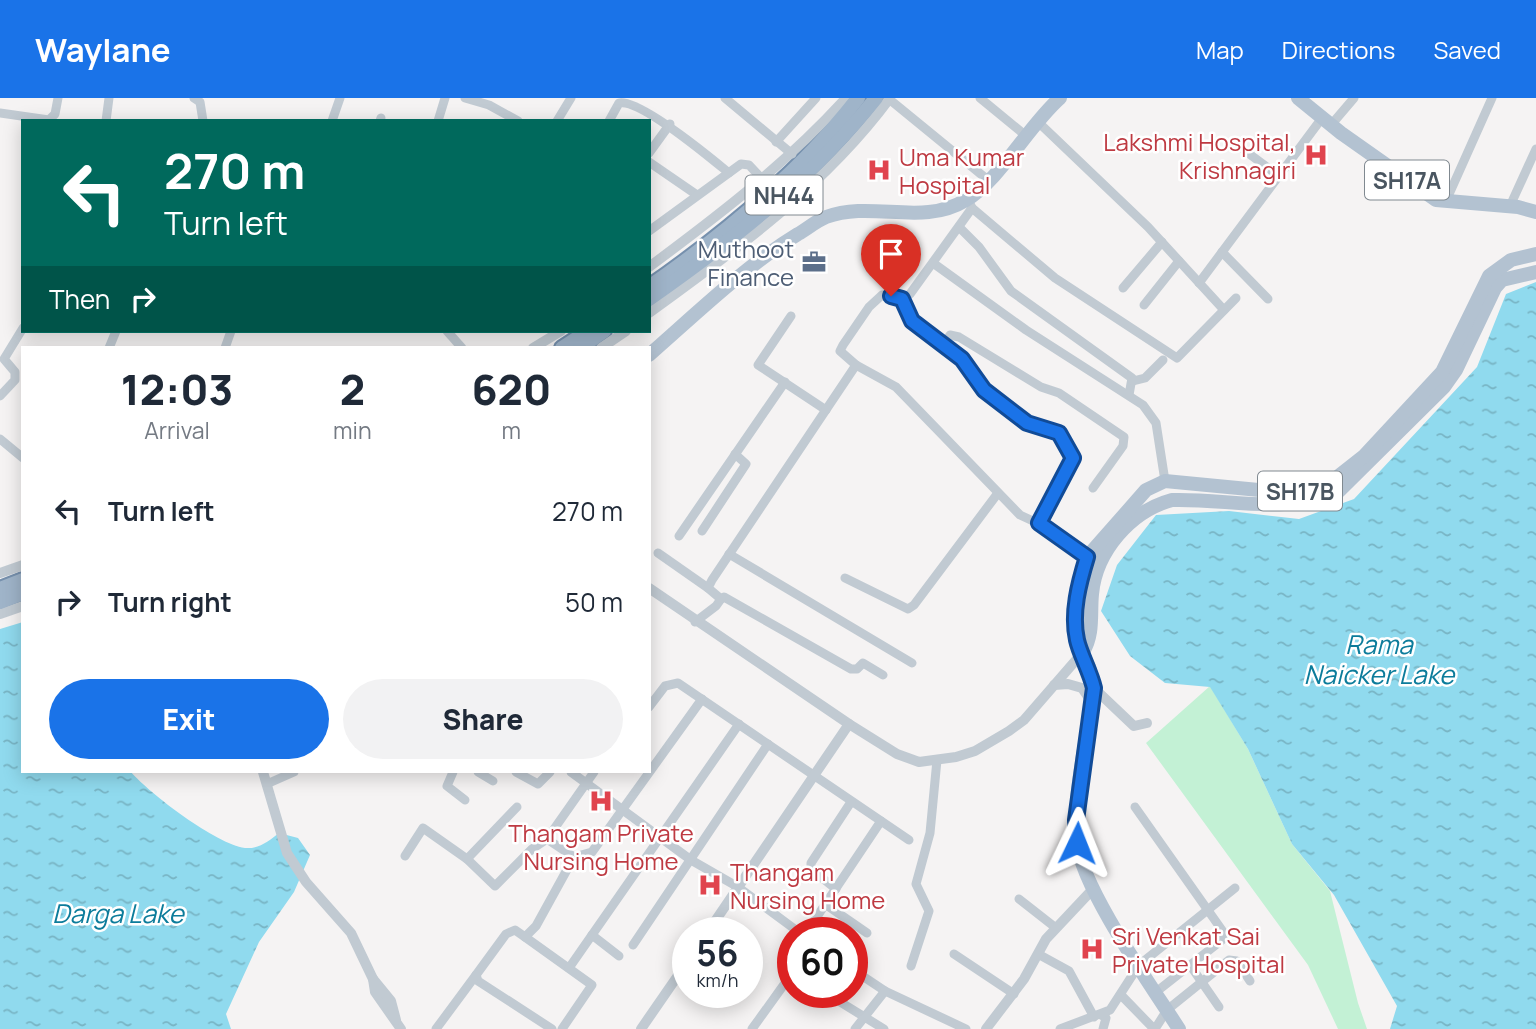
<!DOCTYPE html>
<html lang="en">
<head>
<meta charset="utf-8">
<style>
	:root { --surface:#fff; --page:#f2f2f3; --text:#1f2937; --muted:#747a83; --accent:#1a73e8 }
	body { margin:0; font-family:Manrope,sans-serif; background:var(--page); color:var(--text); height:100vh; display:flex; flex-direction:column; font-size:26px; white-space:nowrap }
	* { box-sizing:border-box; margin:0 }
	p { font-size:23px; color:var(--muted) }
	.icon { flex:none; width:38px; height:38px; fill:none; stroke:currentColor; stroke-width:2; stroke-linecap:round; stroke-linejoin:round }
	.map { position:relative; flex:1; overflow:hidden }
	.drawer { position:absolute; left:21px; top:248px; width:630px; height:427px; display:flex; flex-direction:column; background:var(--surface); border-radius:0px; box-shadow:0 4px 18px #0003 }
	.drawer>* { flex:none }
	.banner { position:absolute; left:21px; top:21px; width:630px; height:214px; border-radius:0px; box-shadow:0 4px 18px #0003; background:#00695c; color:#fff; overflow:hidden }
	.speed { position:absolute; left:672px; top:819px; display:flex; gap:14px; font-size:35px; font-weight:700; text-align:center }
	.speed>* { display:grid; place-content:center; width:91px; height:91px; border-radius:50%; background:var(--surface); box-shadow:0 4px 18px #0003; line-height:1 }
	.speed small { font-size:18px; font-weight:400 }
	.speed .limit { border:10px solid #d22; background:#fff; color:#111 }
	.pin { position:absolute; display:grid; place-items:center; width:60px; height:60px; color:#fff; margin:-72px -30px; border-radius:50% 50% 50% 0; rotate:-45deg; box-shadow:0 0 7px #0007 }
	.pin .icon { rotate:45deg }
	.me { position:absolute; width:77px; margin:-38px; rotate:2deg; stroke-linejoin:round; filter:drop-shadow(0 0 5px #0008) }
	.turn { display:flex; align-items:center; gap:24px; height:147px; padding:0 28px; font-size:32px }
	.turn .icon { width:91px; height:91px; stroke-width:2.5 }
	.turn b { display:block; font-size:49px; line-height:60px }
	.then { display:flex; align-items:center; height:66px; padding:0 28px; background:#0003; gap:14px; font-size:26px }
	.eta { display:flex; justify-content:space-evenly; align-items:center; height:119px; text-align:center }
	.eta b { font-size:42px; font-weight:800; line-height:49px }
	.action { display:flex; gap:14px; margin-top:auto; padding:14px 28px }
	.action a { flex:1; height:80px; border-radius:42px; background:var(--accent); color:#fff; font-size:28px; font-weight:800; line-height:80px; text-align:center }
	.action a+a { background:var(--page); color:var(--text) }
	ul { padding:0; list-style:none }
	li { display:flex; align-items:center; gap:21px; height:91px; padding:0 28px }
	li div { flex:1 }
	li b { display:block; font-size:26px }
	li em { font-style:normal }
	header { display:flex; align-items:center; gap:42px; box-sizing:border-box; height:98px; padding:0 35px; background:var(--accent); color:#fff }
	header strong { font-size:33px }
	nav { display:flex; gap:38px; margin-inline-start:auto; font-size:24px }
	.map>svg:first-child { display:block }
</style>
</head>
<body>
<header>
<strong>Waylane</strong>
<nav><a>Map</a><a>Directions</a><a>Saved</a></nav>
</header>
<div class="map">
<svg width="1536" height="931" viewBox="0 0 1536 931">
	<defs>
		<pattern id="water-ripples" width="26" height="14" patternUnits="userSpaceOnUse" patternTransform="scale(1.75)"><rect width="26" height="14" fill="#90daee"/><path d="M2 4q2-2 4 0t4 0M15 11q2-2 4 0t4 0" fill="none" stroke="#78b4c4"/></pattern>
	</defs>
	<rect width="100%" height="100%" fill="#f5f3f3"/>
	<path fill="#c3f1d5" d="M1210 588 1248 651 1292 746 1330 793 1358 905 1367 931H1338L1308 867 1146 645Z"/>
	<g fill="url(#water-ripples)">
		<path d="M1536 184V931H1390L1397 908 1334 797 1292 746 1248 651 1210 589 1165 585 1130 558 1101 513 1117 467 1156 417 1229 413 1299 421 1354 401 1477 269 1506 196Z"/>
		<path d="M23 524V674H131C150 696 216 746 245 750 259 751 269 743 279 735L298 740 310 757 294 794 259 844 226 916 231 931H0V531Z"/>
	</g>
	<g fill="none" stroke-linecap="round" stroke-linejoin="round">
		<g stroke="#7690ad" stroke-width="18">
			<g id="trunk">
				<path d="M649 189C725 136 801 74 858 0"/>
				<path d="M649 201C732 143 813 79 876 0"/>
				<path d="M562 250 588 233"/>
				<path d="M580 250 604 233"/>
				<path d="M0 491 23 482"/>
				<path d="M0 504 23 495"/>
			</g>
		</g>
		<g stroke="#c1cad2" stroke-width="9">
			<path d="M194 0 200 4 203 23"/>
			<path d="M465 0 489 7 518 23"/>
			<path d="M725 0 792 56"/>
			<path d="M980 0 1025 37"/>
			<path d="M889 1 988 82"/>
			<path d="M0 15 49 22 55 16 58 0"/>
			<path d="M106 23 109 0"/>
			<path d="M332 23 340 0"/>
			<path d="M380 23 381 20"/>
			<path d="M438 23 445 0"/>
			<path d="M557 23 571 0"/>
			<path d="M609 23 619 5C639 0 712 61 729 75"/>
			<path d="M1037 23 1148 129 1224 212"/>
			<path d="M1331 27 1354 0"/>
			<path d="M776 44 816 0"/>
			<path d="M1244 52 1279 78"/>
			<path d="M649 55 670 26"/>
			<path d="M649 64 697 97"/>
			<path d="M1446 103 1492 0"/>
			<path d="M1510 108 1536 51"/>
			<path d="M972 110 1055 180 1177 260 1236 200"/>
			<path d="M959 129 979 149 1011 193 1132 280 1129 297"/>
			<path d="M649 133 741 66 749 67 762 81"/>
			<path d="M1222 154 1268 201"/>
			<path d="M933 165 1026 232 1143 307 1156 325 1165 383"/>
			<path d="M1199 185 1322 20"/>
			<path d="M1123 190 1162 144"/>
			<path d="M902 200 912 224 962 261 984 292 1027 325 1062 338 1073 363 1039 425"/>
			<path d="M1144 207 1179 163"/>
			<path d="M791 218 758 267 826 312"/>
			<path d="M447 233 462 250"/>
			<path d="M943 247 950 237 959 239 1041 289 1059 295 1124 339 1123 348 1093 390"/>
			<path d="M109 250 116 233"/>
			<path d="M225 250 231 233"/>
			<path d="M856 267 896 289 1020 417 1046 429 1087 459"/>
			<path d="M1133 283 1145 280 1163 262"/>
			<path d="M0 298 15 282V274L4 261 23 230"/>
			<path d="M0 341 23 360"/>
			<path d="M702 433 746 366 735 356"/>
			<path d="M679 438 785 284"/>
			<path d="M658 455 708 490"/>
			<path d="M729 456 912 565"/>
			<path d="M845 480 908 511 914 507 998 395"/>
			<path d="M721 501 724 499 851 571H857L863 565 883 577"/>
			<path d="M695 524 716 508 721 501 708 490 712 482 856 267 840 253 843 247 869 209 882 197 902 200 910 196 972 110 968 101"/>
			<path d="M649 609 665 588 678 585 909 742"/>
			<path d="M453 674 447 688 465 702"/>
			<path d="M478 674 493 683"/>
			<path d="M516 674 538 686 550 674"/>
			<path d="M571 674 691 762 738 789 800 835"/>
			<path d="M269 685 294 674"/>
			<path d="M1135 709 1224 835 1222 842 1156 894"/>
			<path d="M547 741 594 674"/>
			<path d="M405 758 423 730 467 761 495 788 532 751 547 741 574 759 536 828 525 839 515 832 506 836 476 877 478 883 552 931"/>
			<path d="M574 759 592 754 702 601"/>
			<path d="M467 761 517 709"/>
			<path d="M836 791 811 771V765L851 704"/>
			<path d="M1019 801 1056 830"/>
			<path d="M825 806 867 835"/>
			<path d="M806 835 881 723"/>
			<path d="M592 837 619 858"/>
			<path d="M525 839 592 887 562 931"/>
			<path d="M633 847 768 646"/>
			<path d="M954 856 1014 896"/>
			<path d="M1038 856 1069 873 1094 919"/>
			<path d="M1190 867 1219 909"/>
			<path d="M911 868 929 813 916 786 930 735 937 662"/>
			<path d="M569 870 739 626"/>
			<path d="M852 871 885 893 966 931"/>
			<path d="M824 894 884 931"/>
			<path d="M1121 897 1154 931"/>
			<path d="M1101 917 1106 920 1103 931"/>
			<path d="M436 931 476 877"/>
			<path d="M752 931 793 874"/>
			<path d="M855 931 885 893"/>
			<path d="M1060 931 1110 912 1139 867 1235 790"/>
			<path d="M1155 931 1167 912 1229 862 1237 863 1250 883"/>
		</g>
		<g stroke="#c1cad2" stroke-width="10">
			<path d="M649 169C719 117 787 65 846 0"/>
			<path d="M649 215C736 152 825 88 890 0"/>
			<path d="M533 250 561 233"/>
			<path d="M601 250 626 233"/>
			<path d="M0 475 23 467"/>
			<path d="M649 490 849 626 897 656 919 664 956 659 975 653 1009 633 1024 622 1083 554"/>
			<path d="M0 516 23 508"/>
			<path d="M1054 587 1068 586 1082 590 1092 604"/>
			<path d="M1094 590 1134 628 1147 625"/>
			<path d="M263 674 287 755 306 784 351 835 373 881 375 894 401 931"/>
			<path d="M707 835 849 626"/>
			<path d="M373 881 391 903 396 922"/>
			<path d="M641 931 688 863"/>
			<path d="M986 931 1024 881 1046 841 1093 791"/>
		</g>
		<g stroke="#b3c2d1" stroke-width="14">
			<path d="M1298 0 1341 35 1436 102 1518 109 1536 114"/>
			<path d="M649 257C697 215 744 169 798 136 807 131 816 123 826 119 873 102 922 129 966 102 999 83 1029 27 1060 0"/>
			<path d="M1083 554C1094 536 1090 516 1092 496 1096 453 1131 413 1172 402 1227 400 1288 418 1339 393L1444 289 1456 272 1495 190 1502 182 1536 174"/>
			<path d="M1179 931C1152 889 1081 789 1077 744 1072 697 1088 637 1094 590L1089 569 1077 544 1078 488 1087 459 1146 392 1165 383 1280 394 1309 393 1331 384 1364 358 1442 274 1489 178 1511 162 1536 156"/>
		</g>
		<use href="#trunk" stroke="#9fb4c9" stroke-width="14"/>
	</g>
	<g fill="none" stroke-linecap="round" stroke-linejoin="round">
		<g stroke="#114b97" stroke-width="18">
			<path id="route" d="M891 198 902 201 912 223 962 261 984 292 1027 325 1059 335 1073 360 1039 425 1087 459C1079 485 1071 515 1077 542 1080 556 1090 573 1094 590L1076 722 1077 745"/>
		</g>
		<use href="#route" stroke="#1a73e8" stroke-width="12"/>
	</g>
	<defs>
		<g id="hospital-bare" transform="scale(1.89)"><path d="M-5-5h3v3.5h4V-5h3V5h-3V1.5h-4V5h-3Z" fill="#e0444e" stroke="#fff" stroke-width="2.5" paint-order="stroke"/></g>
		<g id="office-bare" transform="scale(1.89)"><path d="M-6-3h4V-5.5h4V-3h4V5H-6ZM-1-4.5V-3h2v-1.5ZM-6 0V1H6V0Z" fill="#5c6f8a" stroke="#fff" stroke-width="2.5" paint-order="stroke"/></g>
	</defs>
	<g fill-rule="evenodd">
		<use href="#hospital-bare" x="1316" y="57"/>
		<use href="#hospital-bare" x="879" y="72"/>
		<use href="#office-bare" x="814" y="164"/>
		<use href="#hospital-bare" x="601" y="703"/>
		<use href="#hospital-bare" x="710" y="787"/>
		<use href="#hospital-bare" x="1092" y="851"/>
	</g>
	<g text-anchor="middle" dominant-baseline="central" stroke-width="5" stroke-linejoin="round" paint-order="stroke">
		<g fill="#fff" stroke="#808990" stroke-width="2">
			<rect x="1365" y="62.5" width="84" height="39" rx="5"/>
			<rect x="745.5" y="77.5" width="77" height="39" rx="5"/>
			<rect x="1258" y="373.5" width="84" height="39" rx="5"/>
		</g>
		<g font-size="23" font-weight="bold" fill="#4a5661">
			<text x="1407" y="82">SH17A</text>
			<text x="784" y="97">NH44</text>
			<text x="1300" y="393">SH17B</text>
		</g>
		<g font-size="24" fill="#be3a42" stroke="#fff" text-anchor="start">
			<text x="1296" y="43" text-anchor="end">Lakshmi Hospital,<tspan x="1296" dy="28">Krishnagiri</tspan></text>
			<text x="899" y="58">Uma Kumar<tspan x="899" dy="28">Hospital</tspan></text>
			<text x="601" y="734" text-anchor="middle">Thangam Private<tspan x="601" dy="28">Nursing Home</tspan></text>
			<text x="730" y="773">Thangam<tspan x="730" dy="28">Nursing Home</tspan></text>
			<text x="1112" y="837">Sri Venkat Sai<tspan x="1112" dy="28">Private Hospital</tspan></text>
		</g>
		<g font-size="24" fill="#4e5e75" stroke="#fff" text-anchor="end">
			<text x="794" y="150">Muthoot<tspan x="794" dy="28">Finance</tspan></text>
		</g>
		<g font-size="26" font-style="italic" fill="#0c7c9b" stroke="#fff">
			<text x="1379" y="546">Rama<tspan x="1379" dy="30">Naicker Lake</tspan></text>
			<text x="118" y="815">Darga Lake</text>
		</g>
	</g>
</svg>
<div class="speed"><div>56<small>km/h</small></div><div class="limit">60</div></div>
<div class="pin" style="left:891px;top:198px;background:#d93025"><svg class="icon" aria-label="arrive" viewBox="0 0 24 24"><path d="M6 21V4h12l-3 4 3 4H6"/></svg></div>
<svg class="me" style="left:1077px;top:745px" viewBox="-20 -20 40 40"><path d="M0-17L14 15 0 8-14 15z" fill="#1a73e8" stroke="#fff" stroke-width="4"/></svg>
<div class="banner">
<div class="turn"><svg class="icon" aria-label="left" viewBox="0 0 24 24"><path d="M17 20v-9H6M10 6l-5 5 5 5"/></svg><div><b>270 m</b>Turn left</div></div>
<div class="then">Then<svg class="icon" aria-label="right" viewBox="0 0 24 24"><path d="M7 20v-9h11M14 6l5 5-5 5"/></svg></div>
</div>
<section class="drawer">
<div class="eta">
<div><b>12:03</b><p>Arrival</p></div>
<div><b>2</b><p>min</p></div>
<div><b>620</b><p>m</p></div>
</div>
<ul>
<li><svg class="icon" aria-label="left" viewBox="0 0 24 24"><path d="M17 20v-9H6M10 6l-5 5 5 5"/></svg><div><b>Turn left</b></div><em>270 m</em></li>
<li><svg class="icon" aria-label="right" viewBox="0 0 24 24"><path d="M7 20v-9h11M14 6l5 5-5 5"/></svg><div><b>Turn right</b></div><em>50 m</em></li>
</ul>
<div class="action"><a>Exit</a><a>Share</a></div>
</section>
</div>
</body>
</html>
